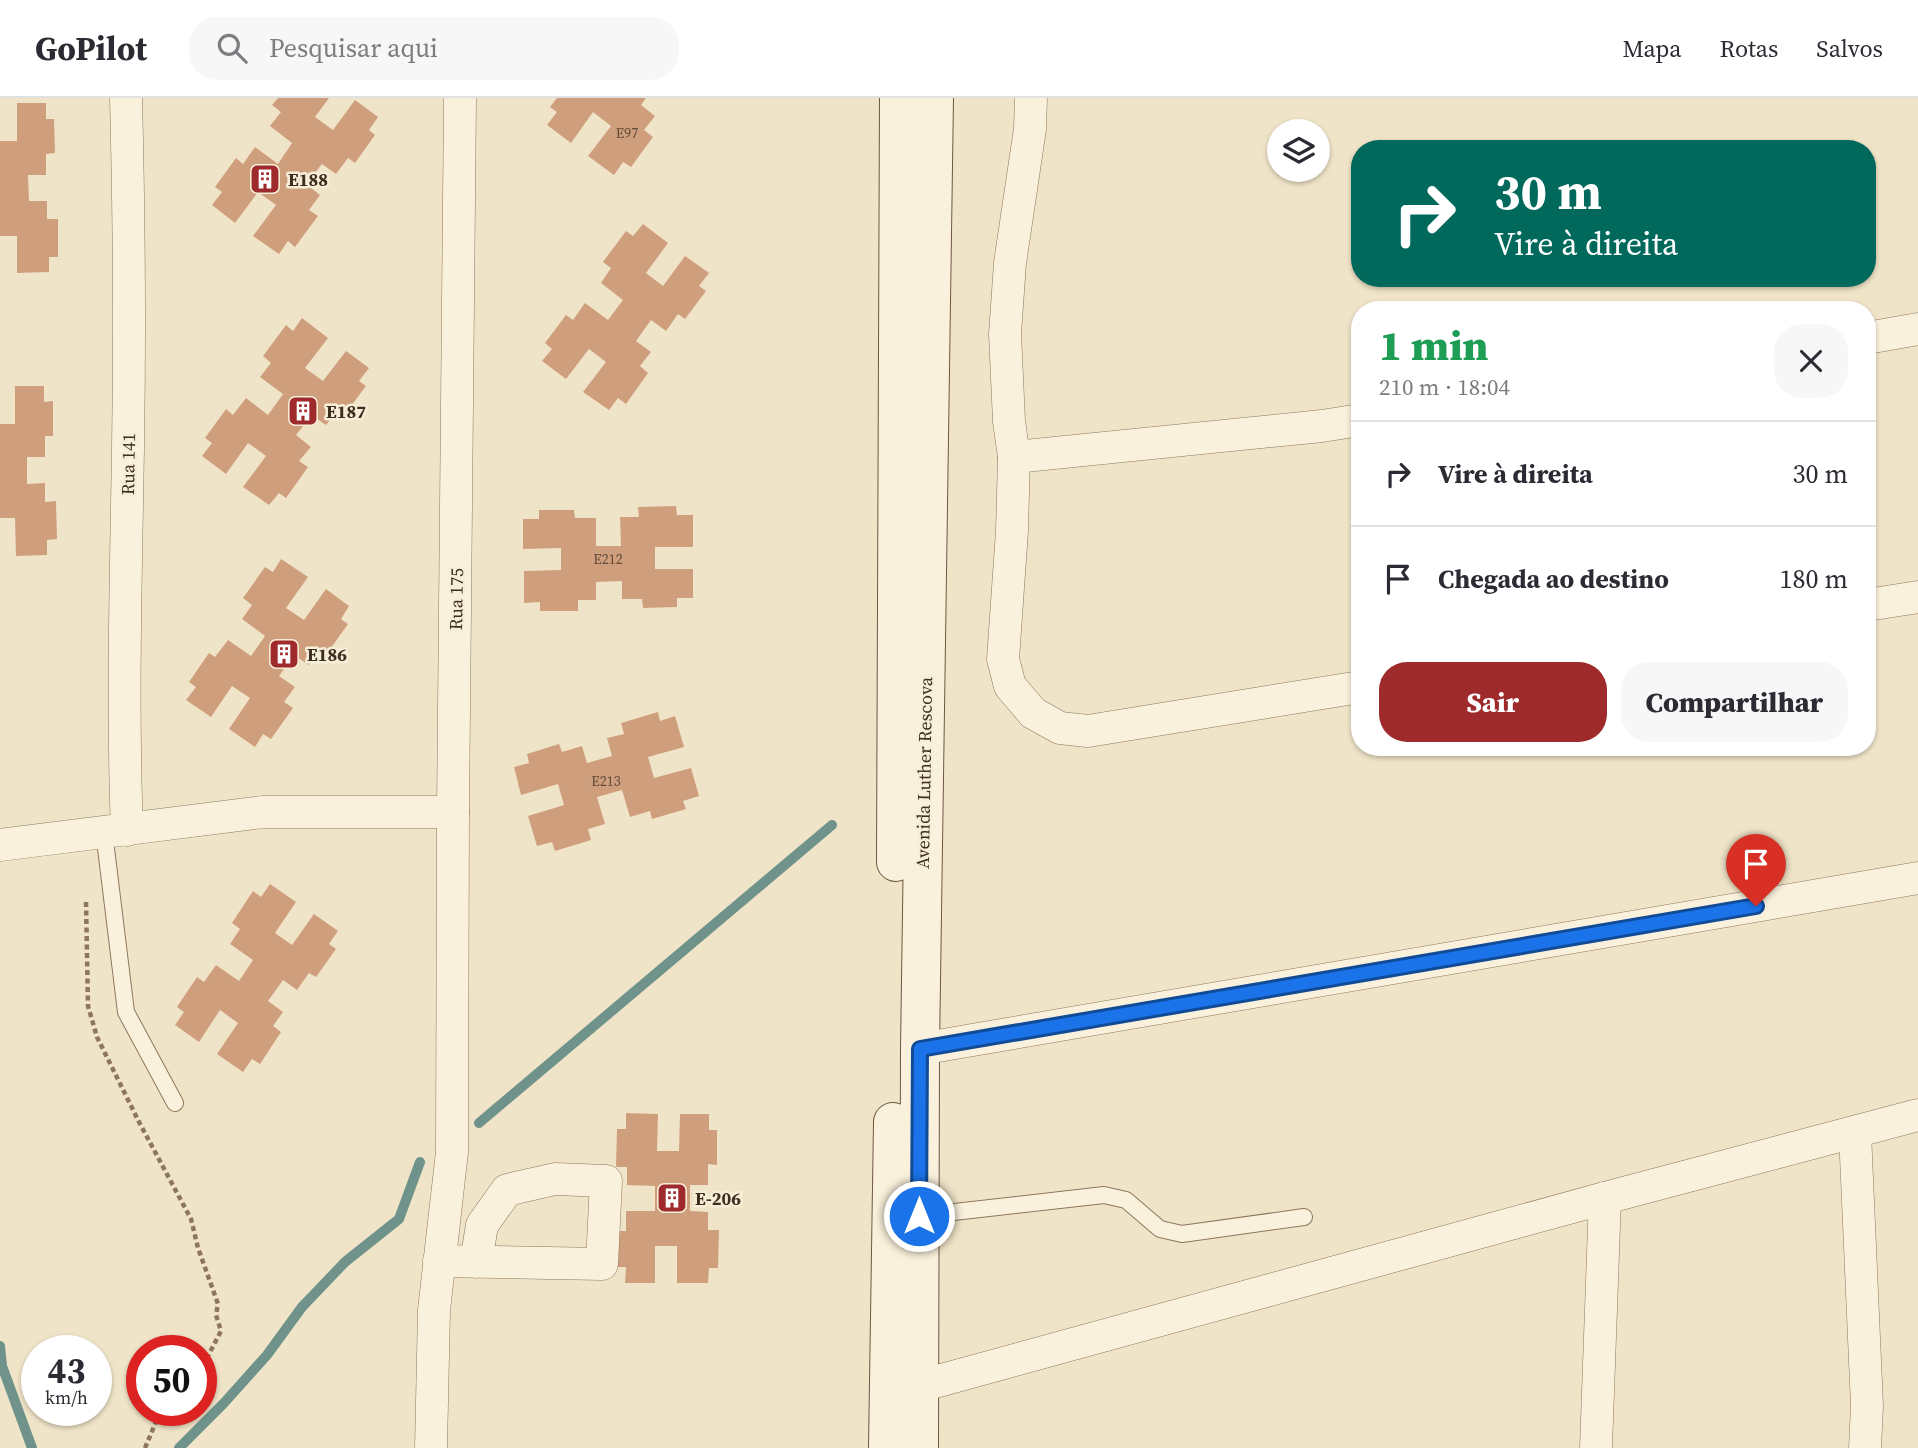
<!DOCTYPE html>
<html lang="pt">
<head>
<meta charset="utf-8">
<style>
	:root { --surface:#fff; --page:#f7f7f7; --text:#2b2b33; --muted:#7c7c81; --line:#e1e1e2; --accent:#9e2a2b }
	body { margin:0; font-family:"Source Serif 4",serif; background:var(--page); color:var(--text); height:100vh; display:flex; flex-direction:column; font-size:26px; white-space:nowrap }
	* { box-sizing:border-box; margin:0 }
	p { font-size:23px; color:var(--muted) }
	.icon { flex:none; width:38px; height:38px; fill:none; stroke:currentColor; stroke-width:2; stroke-linecap:round; stroke-linejoin:round }
	.map { position:relative; flex:1; overflow:hidden }
	.drawer { position:absolute; left:1351px; top:203px; width:525px; height:455px; display:flex; flex-direction:column; background:var(--surface); border-radius:28px; box-shadow:0 2px 5px #0004 }
	.drawer>* { flex:none }
	.banner { position:absolute; left:1351px; top:42px; width:525px; height:147px; border-radius:28px; box-shadow:0 2px 5px #0004; background:#00695c; color:#fff; overflow:hidden }
	.tools { position:absolute; left:1267px; top:21px; display:grid; gap:14px }
	.tools a { display:grid; place-items:center; width:63px; height:63px; border-radius:50%; background:var(--surface); box-shadow:0 2px 5px #0004; font-size:35px }
	.speed { position:absolute; left:21px; top:1237px; display:flex; gap:14px; font-size:35px; font-weight:700; text-align:center }
	.speed>* { display:grid; place-content:center; width:91px; height:91px; border-radius:50%; background:var(--surface); box-shadow:0 2px 5px #0004; line-height:1 }
	.speed small { font-size:18px; font-weight:400 }
	.speed .limit { border:10px solid #d22; background:#fff; color:#111 }
	.pin { position:absolute; display:grid; place-items:center; width:60px; height:60px; color:#fff; margin:-72px -30px; border-radius:50% 50% 50% 0; rotate:-45deg; box-shadow:0 0 7px #0007 }
	.pin .icon { rotate:45deg }
	.me { position:absolute; width:77px; margin:-38px; rotate:0deg; stroke-linejoin:round; filter:drop-shadow(0 0 5px #0008) }
	.turn { display:flex; align-items:center; gap:24px; height:147px; padding:0 28px; font-size:32px }
	.turn .icon { width:91px; height:91px; stroke-width:2.5 }
	.turn b { display:block; font-size:49px; line-height:60px }
	.round { display:grid; place-items:center; flex:none; width:74px; height:74px; border-radius:28px; background:var(--page) }
	.headline { display:flex; align-items:center; justify-content:space-between; height:119px; padding:0 28px }
	h1 { font-size:42px; font-weight:800; line-height:52px; color:#1e9e55 }
	.primary-button { display:flex; gap:14px; margin-top:auto; padding:14px 28px }
	.primary-button a { flex:1; height:80px; border-radius:28px; background:var(--accent); color:#fff; font-size:28px; font-weight:800; line-height:80px; text-align:center }
	.primary-button a+a { background:var(--page); color:var(--text) }
	ul { padding:0; list-style:none }
	li { display:flex; align-items:center; gap:21px; height:105px; padding:0 28px; border-top:2px solid var(--line) }
	li div { flex:1 }
	li b { display:block; font-size:26px }
	li em { font-style:normal }
	header { display:flex; align-items:center; gap:42px; box-sizing:border-box; height:98px; padding:0 35px; background:var(--surface); border-bottom:2px solid var(--line) }
	header strong { font-size:33px }
	nav { display:flex; gap:38px; margin-inline-start:auto; font-size:24px }
	.search { width:490px; height:63px; background:var(--page); display:flex; align-items:center; gap:18px; box-sizing:border-box; padding:0 24px; border-radius:28px; color:var(--muted); font-size:26px }
	.map>svg:first-child { display:block }
</style>
</head>
<body>
<header>
<strong>GoPilot</strong>
<div class="search"><svg class="icon" aria-label="search" viewBox="0 0 24 24"><circle cx="10" cy="10" r="6"/><path d="M15 15l6 6"/></svg>Pesquisar aqui</div>
<nav><a>Mapa</a><a>Rotas</a><a>Salvos</a></nav>
</header>
<div class="map">
<svg width="1918" height="1350" viewBox="0 0 1918 1350">
	<rect width="100%" height="100%" fill="#f0e4c8"/>
	<g fill="none" stroke-linecap="round" stroke-linejoin="round">
		<g stroke="#6f938a" stroke-width="10">
			<path d="M479 1025 832 727"/>
			<path d="M0 1248 2 1268 32 1350"/>
			<path d="M179 1350 224 1305 267 1257 302 1209 345 1164 399 1121 420 1064"/>
		</g>
	</g>
	<g fill="#cf9f7d">
		<path d="M278 0H329L315 19 333 32 355 2 378 19 369 32 375 37 355 65 348 60 336 76 322 66 306 86 320 97 309 112 318 118 295 149 288 143 279 156 253 138 276 107 258 94 235 125 212 107 222 94 215 89 236 60 243 66 255 49 278 66 292 45 270 28 281 14 272 7Z"/>
		<path d="M557 0H646L641 7 655 18 644 32 653 39 631 69 623 64 614 77 588 58 611 28 593 14 571 45 547 27 557 14 550 9Z"/>
		<path d="M17 5H46V21H54L55 55 46 56V77H28L29 103H47V121H58V159H49V174L17 175V138H0V43H17Z"/>
		<path d="M643 126 668 145 646 175 663 188 685 158 709 175 699 188 706 193 685 221 678 216 666 233 651 222 636 243 651 254 640 268 648 275 626 306 618 300 609 312 583 294 606 264 589 251 566 281 542 263 552 251 545 245 566 217 573 222 585 205 608 222 623 202 601 185 611 170 603 164 626 133 633 138Z"/>
		<path d="M302 220 328 240 305 270 323 283 346 253 369 270 359 283 366 288 345 316 339 311 326 327 312 317 296 337 311 349 299 363 308 369 286 400 279 395 269 407 243 389 266 358 248 345 226 376 202 358 212 345 205 340 226 311 233 317 246 300 268 317 283 296 260 279 271 265 263 258 286 227 293 233Z"/>
		<path d="M15 288H44V304L53 303V338H45V359H27V386L45 385V404L56 403 57 441 47 442V457L16 458 15 420H0V326H15Z"/>
		<path d="M676 408 677 417H693V449H655V471H693V500H677V509L643 510 642 501H622V483L596 484V502H578V513H540V504L524 505V473L561 472V450L523 451V421H539V412H574L575 420H596V448H621L620 419H639L638 409Z"/>
		<path d="M281 461 308 479 286 510 304 522 326 491 349 508 341 521 348 526 328 554 321 550 309 567 294 557 279 578 295 589 284 604 293 610 271 641 263 636 255 649 229 631 250 600 232 588 211 619 186 602 196 589 189 584 209 555 215 559 228 542 251 558 265 538 242 521 252 507 243 500 265 469 273 474Z"/>
		<path d="M658 614 660 623 675 618 684 649 648 659 654 680 691 670 699 698 683 703 686 711 652 721 650 713 630 719 622 692 597 699 605 726 588 731 591 742 555 753 552 744 537 748 528 718 564 707 558 686 521 697 514 669 529 665 527 656 559 646 562 654 582 648 587 665 612 658 607 640 624 636 621 625Z"/>
		<path d="M270 786 296 804 275 835 292 847 314 816 338 833 329 846 336 851 316 879 309 875 297 892 283 882 268 903 283 914 273 928 281 934 260 966 252 961 243 974 217 956 238 925 220 912 199 944 175 927 184 914 177 909 197 879 204 884 216 867 239 883 253 862 230 846 240 831 232 825 253 793 261 799Z"/>
		<path d="M626 1015 658 1016 657 1053H679L680 1016H709V1032H717V1067L708 1066V1087H690V1113L708 1114V1132H719L718 1170H709L708 1185H677V1148H655V1185H625L626 1169H617L618 1133H626V1113H655V1088L627 1087V1069H616L617 1031H626Z"/>
	</g>
	<g fill="none" stroke-linecap="round" stroke-linejoin="round">
		<g stroke="#8d765c" stroke-width="18">
			<g id="service">
				<path d="M104 734 126 914 175 1005"/>
				<path d="M919 1118 1104 1097 1126 1102 1160 1131 1182 1136 1304 1119"/>
			</g>
		</g>
		<g stroke="#8d765c" stroke-width="33">
			<g id="minor">
				<path d="M126 0C129 117 130 233 128 350 126 477 122 604 127 732"/>
				<path d="M1031 0 1030 31 1010 165 1005 236 1009 323 1014 359 1012 433 1003 561 1010 588 1033 615 1060 630 1088 633 1360 589"/>
				<path d="M1867 240 1918 231"/>
				<path d="M1014 359 1322 328 1360 322"/>
				<path d="M1867 507 1918 499"/>
				<path d="M0 747 263 714H453"/>
				<path d="M920 951 1918 780"/>
				<path d="M1855 1035 1867 1308 1865 1350"/>
				<path d="M439 1163 602 1166 606 1083 555 1081 507 1092 482 1127 476 1164"/>
				<path d="M920 1288 1605 1100 1918 1017"/>
				<path d="M431 1350 434 1212 452 1054 453 714 460 0"/>
				<path d="M1596 1350 1605 1100"/>
			</g>
		</g>
		<g stroke="#6f573f" stroke-width="40">
			<g id="secondary">
				<path d="M896 764 899 0"/>
				<path d="M888 1350 893 1024"/>
				<path d="M919 1350 920 951 934 0"/>
			</g>
		</g>
		<g stroke="#8d765c" stroke-width="4.5" stroke-dasharray="5 3.5" stroke-linecap="butt">
			<path d="M86 804 88 908 97 939 139 1024 191 1121 198 1150 218 1206 216 1217 221 1233 207 1260 201 1264"/>
			<path d="M145 1350 161 1312"/>
		</g>
		<use href="#service" stroke="#faf1dc" stroke-width="16"/>
		<use href="#minor" stroke="#faf1dc" stroke-width="32"/>
		<use href="#secondary" stroke="#faf1dc" stroke-width="38"/>
	</g>
	<g fill="none" stroke-linecap="round" stroke-linejoin="round">
		<g stroke="#114b97" stroke-width="18">
			<path id="route" d="M919 1118 920 951 1756 808"/>
		</g>
		<use href="#route" stroke="#1a73e8" stroke-width="12"/>
	</g>
	<defs>
		<g id="building-square" transform="scale(1.575)"><rect x="-9" y="-9" width="18" height="18" rx="4" fill="#9e2a2b" stroke="#f7eed8"/><path d="M-4-6H4V6H1V3H-1V6H-4ZM-2.5-4.3h1.7v1.8h-1.7ZM.8-4.3h1.7v1.8H.8ZM-2.5-1h1.7V.8h-1.7ZM.8-1h1.7V.8H.8Z" fill="#fff"/></g>
	</defs>
	<g fill-rule="evenodd">
		<use href="#building-square" x="265" y="81"/>
		<use href="#building-square" x="303" y="313"/>
		<use href="#building-square" x="284" y="556"/>
		<use href="#building-square" x="672" y="1100"/>
	</g>
	<g text-anchor="middle" dominant-baseline="central" stroke-width="5" stroke-linejoin="round" paint-order="stroke">
		<g font-size="14" fill="#624a37">
			<text x="627" y="35">E97</text>
			<text x="608" y="461">E212</text>
			<text x="606" y="683">E213</text>
		</g>
		<g font-size="18" font-weight="bold" fill="#3d2e20" stroke="#f7eed8" text-anchor="start">
			<text x="288" y="81">E188</text>
			<text x="326" y="313">E187</text>
			<text x="307" y="556">E186</text>
			<text x="695" y="1100">E-206</text>
		</g>
		<g font-size="18" fill="#3d2e20" stroke="#f7eed8">
			<text transform="translate(128 366) rotate(-89)">Rua 141</text>
			<text transform="translate(456 501) rotate(-89)">Rua 175</text>
			<text transform="translate(924 675) rotate(-89)">Avenida Luther Rescova</text>
		</g>
	</g>
</svg>
<div class="tools">
<a><svg class="icon" aria-label="layers" viewBox="0 0 24 24"><path d="M12 4l9 5-9 5-9-5zM3 14l9 5 9-5"/></svg></a>
</div>
<div class="speed"><div>43<small>km/h</small></div><div class="limit">50</div></div>
<div class="pin" style="left:1756px;top:808px;background:#d93025"><svg class="icon" aria-label="arrive" viewBox="0 0 24 24"><path d="M6 21V4h12l-3 4 3 4H6"/></svg></div>
<svg class="me" style="left:919px;top:1118px" viewBox="-20 -20 40 40"><circle r="17" fill="#1a73e8" stroke="#fff" stroke-width="3"/><path d="M0-11L8 9 0 5-8 9z" fill="#fff"/></svg>
<div class="banner">
<div class="turn"><svg class="icon" aria-label="right" viewBox="0 0 24 24"><path d="M7 20v-9h11M14 6l5 5-5 5"/></svg><div><b>30 m</b>Vire à direita</div></div>
</div>
<section class="drawer">
<div class="headline"><div><h1>1 min</h1><p>210 m · 18:04</p></div><a class="round"><svg class="icon" aria-label="close" viewBox="0 0 24 24"><path d="M6 6l12 12M18 6L6 18"/></svg></a></div>
<ul>
<li><svg class="icon" aria-label="right" viewBox="0 0 24 24"><path d="M7 20v-9h11M14 6l5 5-5 5"/></svg><div><b>Vire à direita</b></div><em>30 m</em></li>
<li><svg class="icon" aria-label="arrive" viewBox="0 0 24 24"><path d="M6 21V4h12l-3 4 3 4H6"/></svg><div><b>Chegada ao destino</b></div><em>180 m</em></li>
</ul>
<div class="primary-button"><a>Sair</a><a>Compartilhar</a></div>
</section>
</div>
</body>
</html>
